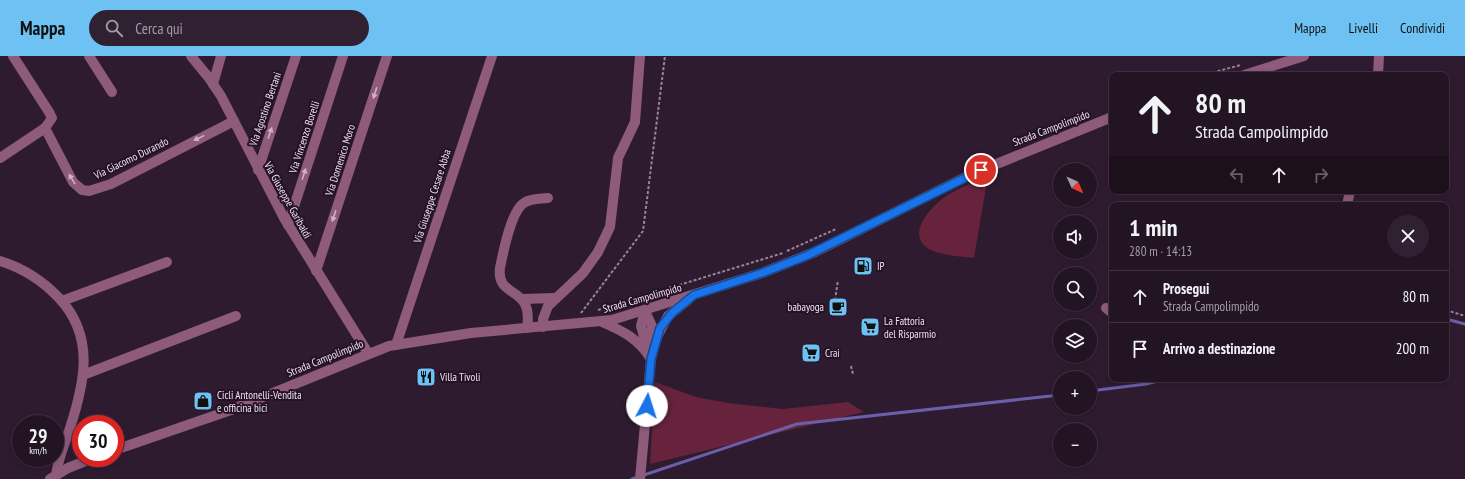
<!DOCTYPE html>
<html lang="it">
<head>
<meta charset="utf-8">
<style>
	:root { --surface:#231424; --page:#2f2131; --text:#f1f3f6; --muted:#a39ea6; --line:#403341; --accent:#6dc2f3 }
	body { margin:0; font-family:"PT Sans Narrow",sans-serif; background:var(--page); color:var(--text); height:100vh; display:flex; flex-direction:column; font-size:15px; white-space:nowrap }
	* { box-sizing:border-box; margin:0 }
	p { font-size:13px; color:var(--muted) }
	.icon { flex:none; width:22px; height:22px; fill:none; stroke:currentColor; stroke-width:2; stroke-linecap:round; stroke-linejoin:round }
	.map { position:relative; flex:1; overflow:hidden }
	.sheet { position:absolute; left:1109px; top:146px; width:340px; height:180px; display:flex; flex-direction:column; background:var(--surface); border-radius:8px; box-shadow:0 2px 6px #0003,0 0 0 1px var(--line) }
	.sheet>* { flex:none }
	.guide { position:absolute; left:1109px; top:16px; width:340px; height:122px; border-radius:8px; box-shadow:0 2px 6px #0003,0 0 0 1px var(--line); background:#231424; color:var(--text); overflow:hidden }
	.needle { width:26px; rotate:135deg }
	.tools { position:absolute; left:1053px; top:107px; display:grid; gap:8px }
	.tools a { display:grid; place-items:center; width:44px; height:44px; border-radius:50%; background:var(--surface); box-shadow:0 2px 6px #0003,0 0 0 1px var(--line); font-size:20px }
	.speed { position:absolute; left:12px; top:359px; display:flex; gap:8px; font-size:20px; font-weight:700; text-align:center }
	.speed>* { display:grid; place-content:center; width:52px; height:52px; border-radius:50%; background:var(--surface); box-shadow:0 2px 6px #0003,0 0 0 1px var(--line); line-height:1 }
	.speed small { font-size:10px; font-weight:400 }
	.speed .limit { border:6px solid #d22; background:#fff; color:#111 }
	.pin { position:absolute; display:grid; place-items:center; width:34px; height:34px; color:#fff; margin:-17px; border:2px solid #fff; border-radius:50%; box-shadow:0 1px 4px #0007 }
	.me { position:absolute; width:44px; margin:-22px; rotate:5deg; stroke-linejoin:round; filter:drop-shadow(0 0 3px #0008) }
	.turn { display:flex; align-items:center; gap:14px; height:84px; padding:0 20px; font-size:18px }
	.turn .icon { width:52px; height:52px; stroke-width:2.5 }
	.turn b { display:block; font-size:28px; line-height:34px }
	.lanes { display:flex; align-items:center; height:38px; padding:0 20px; background:#0003; justify-content:center; gap:20px; direction:ltr }
	.lanes .off { opacity:.35 }
	.round { display:grid; place-items:center; flex:none; width:42px; height:42px; border-radius:21px; background:var(--page) }
	.summary { display:flex; align-items:center; justify-content:space-between; height:68px; padding:0 20px }
	h1 { font-size:24px; font-weight:800; line-height:30px }
	ul { padding:0; list-style:none }
	li { display:flex; align-items:center; gap:12px; height:52px; padding:0 20px; border-top:1px solid var(--line) }
	li div { flex:1 }
	li b { display:block; font-size:15px }
	li em { font-style:normal }
	header { display:flex; align-items:center; gap:24px; box-sizing:border-box; height:56px; padding:0 20px; background:var(--accent); color:#111 }
	header strong { font-size:19px }
	nav { display:flex; gap:22px; margin-inline-start:auto; font-size:14px }
	.search { width:280px; height:36px; background:var(--page); display:flex; align-items:center; gap:10px; box-sizing:border-box; padding:0 14px; border-radius:22px; color:var(--muted); font-size:15px }
	.map>svg:first-child { display:block }
</style>
</head>
<body>
<header>
<strong>Mappa</strong>
<div class="search"><svg class="icon" aria-label="search" viewBox="0 0 24 24"><circle cx="10" cy="10" r="6"/><path d="M15 15l6 6"/></svg>Cerca qui</div>
<nav><a>Mappa</a><a>Livelli</a><a>Condividi</a></nav>
</header>
<div class="map">
<svg width="1465" height="423" viewBox="0 0 1465 423">
	<rect width="100%" height="100%" fill="#2f1b30"/>
	<g fill="#66233b">
		<path d="M988 119 974 202C960 200 938 200 926 191 908 176 930 153 942 143 955 133 974 127 988 119Z"/>
		<path d="M655 326 696 341 728 347 783 353 848 346 864 356 650 408Z"/>
	</g>
	<g fill="none" stroke-linecap="round" stroke-linejoin="round">
		<g stroke="#6c5faa" stroke-width="3">
			<path d="M1446 263 1465 268"/>
			<path d="M1090 335 1146 328 1165 323"/>
			<path d="M632 423 797 368 1060 339"/>
		</g>
		<g stroke="#968697" stroke-width="2" stroke-dasharray="3 2" stroke-linecap="butt">
			<path d="M1203 19 1241 9"/>
			<path d="M787 195 836 173"/>
			<path d="M835 244 838 224"/>
			<path d="M598 254 783 197"/>
			<path d="M1446 254 1465 260"/>
			<path d="M581 257 643 175 665 0"/>
			<path d="M851 310 853 318"/>
		</g>
		<g stroke="#8e5b7a" stroke-width="10">
			<path d="M89 0 112 36"/>
			<path d="M191 0 209 22 221 40 284 162 368 297"/>
			<path d="M1244 19 1304 0"/>
			<path d="M1378 19 1379 0"/>
			<path d="M213 28 221 0"/>
			<path d="M45 72 73 126 82 134 89 135 111 128 234 65"/>
			<path d="M0 102 45 72 52 62 49 56 13 0"/>
			<path d="M258 114 296 0"/>
			<path d="M1347 149 1350 135"/>
			<path d="M288 169 343 0"/>
			<path d="M0 205C23 212 43 225 59 242 95 280 85 326 70 372 65 387 58 402 56 419"/>
			<path d="M316 215 387 0"/>
			<path d="M523 243 554 242"/>
			<path d="M62 245 167 206"/>
			<path d="M1106 252 1112 257"/>
			<path d="M645 255 641 270 648 294"/>
			<path d="M645 255 652 270V285"/>
			<path d="M602 266C623 275 639 283 651 303"/>
			<path d="M543 271V263L548 250 583 217 598 196 610 171 618 102 635 66 640 0"/>
			<path d="M527 272C534 228 496 244 500 212 503 197 511 155 524 147 531 142 540 143 548 142"/>
			<path d="M396 289 492 0"/>
			<path d="M83 319 236 260"/>
			<path d="M115 394 231 354 389 290 471 277 612 264 762 217 815 196 972 118 1112 61"/>
			<path d="M50 423 68 412 93 402"/>
			<path d="M640 423 651 303 657 281 668 260 688 244"/>
		</g>
	</g>
	<defs><path id="oneway-solid" d="M-6-.8H1V-3.2L6.5 0L1 3.2V.8H-6Z"/></defs>
	<g fill="#ceb3c7">
		<use href="#oneway-solid" transform="translate(375 37) rotate(108)"/>
		<use href="#oneway-solid" transform="translate(270 77) rotate(-71)"/>
		<use href="#oneway-solid" transform="translate(199 82) rotate(154)"/>
		<use href="#oneway-solid" transform="translate(304 118) rotate(-72)"/>
		<use href="#oneway-solid" transform="translate(72 123) rotate(-121)"/>
		<use href="#oneway-solid" transform="translate(334 160) rotate(108)"/>
	</g>
	<g fill="none" stroke-linecap="round" stroke-linejoin="round">
		<g stroke="#114b97" stroke-width="10">
			<path id="route" d="M647 350 651 303 660 272 672 257 694 239 762 217 806 200 981 114"/>
		</g>
		<use href="#route" stroke="#1a73e8" stroke-width="7"/>
	</g>
	<defs>
		<g id="fuel-square" transform="scale(1)"><rect x="-9" y="-9" width="18" height="18" rx="4" fill="#6dc2f3" stroke="#251226"/><path d="M-5.5-6h7V0h2V4h1.3V-2.5L3-4.5l.8-.8L6-3V5H2.5V1h-1V6h-7ZM-4.2-4.7v3.2H.2V-4.7Z" fill="#111"/></g>
		<g id="cafe-square" transform="scale(1)"><rect x="-9" y="-9" width="18" height="18" rx="4" fill="#6dc2f3" stroke="#251226"/><path d="M-5.5-4.5H6V0H3Q3 3.5 0 3.5H-2.5Q-5.5 3.5-5.5 0ZM3-3.2v2h1.7v-2ZM-6 4.5H4V6H-6Z" fill="#111"/></g>
		<g id="supermarket-square" transform="scale(1)"><rect x="-9" y="-9" width="18" height="18" rx="4" fill="#6dc2f3" stroke="#251226"/><path d="M-6-5.5h2.5l.6 2H6L4.5 2H-2.5L-4.4-4H-6ZM-1.5 3.2a1.3 1.3 0 1 0 .1 0ZM3 3.2a1.3 1.3 0 1 0 .1 0Z" fill="#111"/></g>
		<g id="restaurant-square" transform="scale(1)"><rect x="-9" y="-9" width="18" height="18" rx="4" fill="#6dc2f3" stroke="#251226"/><path d="M-5-6h1v4h1v-4h1v4h1v-4h1v5L-1.5 .5V6h-2V.5L-5-1ZM5-6V6H3V1.5H1.5Q1.5-4 5-6Z" fill="#111"/></g>
		<g id="shop-square" transform="scale(1)"><rect x="-9" y="-9" width="18" height="18" rx="4" fill="#6dc2f3" stroke="#251226"/><path d="M-5-2.5h2.3a2.7 3.5 0 0 1 5.4 0H5L5.5 6h-11ZM-1.5-2.5h3a1.5 2.3 0 0 0-3 0Z" fill="#111"/></g>
	</defs>
	<g fill-rule="evenodd">
		<use href="#fuel-square" x="863" y="210"/>
		<use href="#cafe-square" x="838" y="251"/>
		<use href="#supermarket-square" x="870" y="271"/>
		<use href="#supermarket-square" x="811" y="297"/>
		<use href="#restaurant-square" x="426" y="321"/>
		<use href="#shop-square" x="203" y="345"/>
	</g>
	<g text-anchor="middle" dominant-baseline="central" stroke-width="4" stroke-linejoin="round" paint-order="stroke">
		<g font-size="11" fill="#f0e2f0" stroke="#251226">
			<text transform="translate(265 53) rotate(-71)">Via Agostino Bertani</text>
			<text transform="translate(1051 72) rotate(-21)">Strada Campolimpido</text>
			<text transform="translate(304 81) rotate(-72)">Via Vincenzo Borelli</text>
			<text transform="translate(131 102) rotate(-26)">Via Giacomo Durando</text>
			<text transform="translate(340 104) rotate(-72)">Via Domenico Moro</text>
			<text transform="translate(432 140) rotate(-72)">Via Giuseppe Cesare Abba</text>
			<text transform="translate(288 144) rotate(61)">Via Giuseppe Garibaldi</text>
			<text transform="translate(642 242) rotate(-16)">Strada Campolimpido</text>
			<text transform="translate(325 302) rotate(-22)">Strada Campolimpido</text>
		</g>
		<g font-size="11" fill="#f0e2f0" stroke="#251226" text-anchor="start">
			<text x="877" y="210">IP</text>
			<text x="824" y="251" text-anchor="end">babayoga</text>
			<text x="884" y="265">La Fattoria<tspan x="884" dy="13">del Risparmio</tspan></text>
			<text x="825" y="297">Crai</text>
			<text x="440" y="321">Villa Tivoli</text>
			<text x="217" y="339">Cicli Antonelli-Vendita<tspan x="217" dy="13">e officina bici</tspan></text>
		</g>
	</g>
</svg>
<div class="tools">
<a><svg class="needle" viewBox="-14 -14 28 28"><path d="M0-13l5 13h-10z" fill="#e53935"/><path d="M0 13l5-13h-10z" fill="#a39ea6"/></svg></a>
<a><svg class="icon" aria-label="sound" viewBox="0 0 24 24"><path d="M4 9h4l5-4v14l-5-4H4zM17 9q2 3 0 6"/></svg></a>
<a><svg class="icon" aria-label="search" viewBox="0 0 24 24"><circle cx="10" cy="10" r="6"/><path d="M15 15l6 6"/></svg></a>
<a><svg class="icon" aria-label="layers" viewBox="0 0 24 24"><path d="M12 4l9 5-9 5-9-5zM3 14l9 5 9-5"/></svg></a>
<a>+</a>
<a>−</a>
</div>
<div class="speed"><div>29<small>km/h</small></div><div class="limit">30</div></div>
<div class="pin" style="left:981px;top:114px;background:#d93025"><svg class="icon" aria-label="arrive" viewBox="0 0 24 24"><path d="M6 21V4h12l-3 4 3 4H6"/></svg></div>
<svg class="me" style="left:647px;top:350px" viewBox="-20 -20 40 40"><circle r="19" fill="#fff"/><path d="M0-13L10 11 0 6-10 11z" fill="#1a73e8"/></svg>
<div class="guide">
<div class="turn"><svg class="icon" aria-label="ahead" viewBox="0 0 24 24"><path d="M12 20V5M6 11l6-6 6 6"/></svg><div><b>80 m</b>Strada Campolimpido</div></div>
<div class="lanes"><svg class="icon off" aria-label="left" viewBox="0 0 24 24"><path d="M17 20v-9H6M10 6l-5 5 5 5"/></svg><svg class="icon" aria-label="ahead" viewBox="0 0 24 24"><path d="M12 20V5M6 11l6-6 6 6"/></svg><svg class="icon off" aria-label="right" viewBox="0 0 24 24"><path d="M7 20v-9h11M14 6l5 5-5 5"/></svg></div>
</div>
<section class="sheet">
<div class="summary"><div><h1>1 min</h1><p>280 m · 14:13</p></div><a class="round"><svg class="icon" aria-label="close" viewBox="0 0 24 24"><path d="M6 6l12 12M18 6L6 18"/></svg></a></div>
<ul>
<li><svg class="icon" aria-label="ahead" viewBox="0 0 24 24"><path d="M12 20V5M6 11l6-6 6 6"/></svg><div><b>Prosegui</b><p>Strada Campolimpido</p></div><em>80 m</em></li>
<li><svg class="icon" aria-label="arrive" viewBox="0 0 24 24"><path d="M6 21V4h12l-3 4 3 4H6"/></svg><div><b>Arrivo a destinazione</b></div><em>200 m</em></li>
</ul>
</section>
</div>
</body>
</html>
